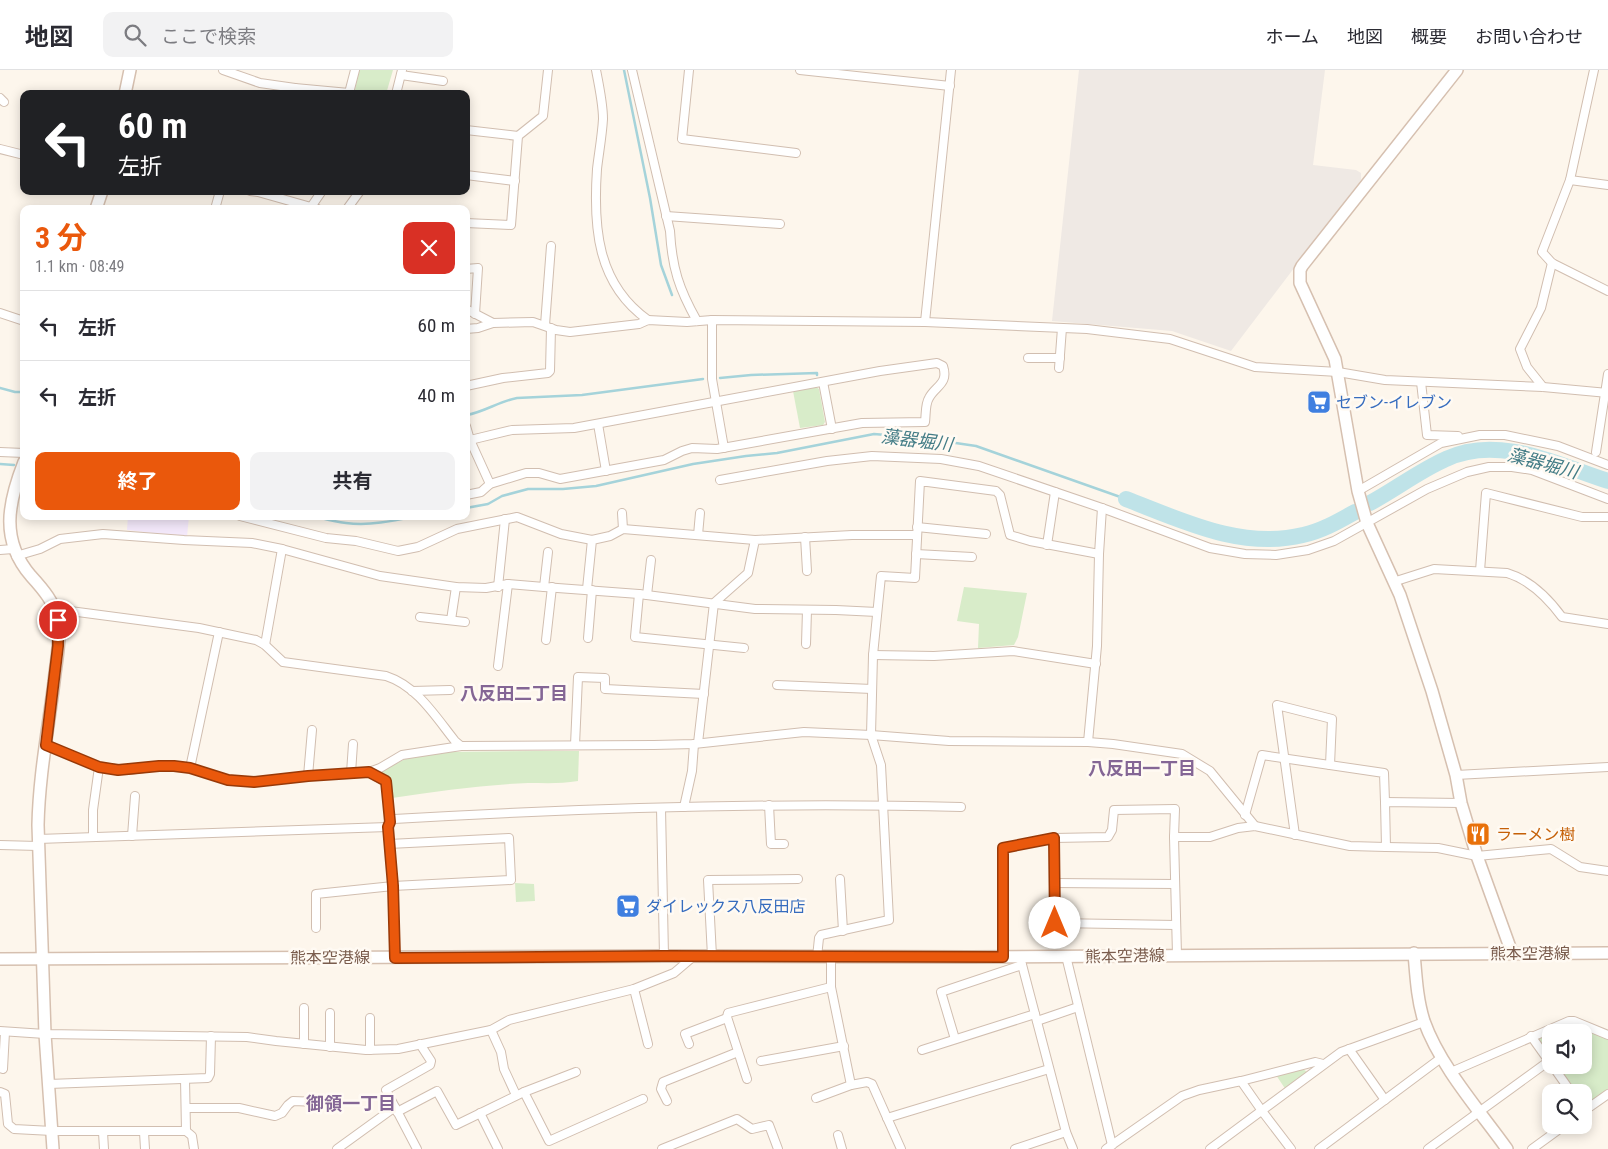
<!DOCTYPE html>
<html lang="ja">
<head>
<meta charset="utf-8">
<style>
	:root { --surface:#fff; --page:#f2f2f3; --text:#2b2b33; --muted:#7c7c81; --line:#e1e1e2; --accent:#ea580c }
	body { margin:0; font-family:"Roboto Condensed","Noto Sans JP",sans-serif; background:var(--page); color:var(--text); height:100vh; display:flex; flex-direction:column; font-size:19px; white-space:nowrap }
	* { box-sizing:border-box; margin:0 }
	p { font-size:16px; color:var(--muted) }
	.icon { flex:none; width:28px; height:28px; fill:none; stroke:currentColor; stroke-width:2; stroke-linecap:round; stroke-linejoin:round }
	.map { position:relative; flex:1; overflow:hidden }
	.drawer { position:absolute; left:20px; top:135px; width:450px; height:315px; display:flex; flex-direction:column; background:var(--surface); border-radius:10px; box-shadow:0 2px 12px #0003 }
	.drawer>* { flex:none }
	.banner { position:absolute; left:20px; top:20px; width:450px; height:105px; border-radius:10px; box-shadow:0 2px 12px #0003; background:#202124; color:#fff; overflow:hidden }
	.fabs { position:absolute; left:1542px; top:954px; display:grid; gap:10px }
	.fabs a { display:grid; place-items:center; width:50px; height:50px; border-radius:10px; background:var(--surface); box-shadow:0 2px 12px #0003; font-size:25px }
	.pin { position:absolute; display:grid; place-items:center; width:42px; height:42px; color:#fff; margin:-21px; border:2px solid #fff; border-radius:50%; box-shadow:0 1px 5px #0007 }
	.me { position:absolute; width:55px; margin:-28px; rotate:0deg; stroke-linejoin:round; filter:drop-shadow(0 0 4px #0008) }
	.turn { display:flex; align-items:center; gap:18px; height:105px; padding:0 15px; font-size:22px }
	.turn .icon { width:65px; height:65px; stroke-width:2.5 }
	.turn b { display:block; font-size:35px; line-height:42px }
	.round { display:grid; place-items:center; flex:none; width:52px; height:52px; border-radius:10px; background:var(--page) }
	.summary { display:flex; align-items:center; justify-content:space-between; height:85px; padding:0 15px }
	h1 { font-size:30px; font-weight:700; line-height:38px; color:var(--accent) }
	.cta { display:flex; gap:10px; margin-top:auto; padding:10px 15px }
	.cta a { flex:1; height:58px; border-radius:10px; background:var(--accent); color:#fff; font-size:20px; font-weight:700; line-height:58px; text-align:center }
	.cta a+a { background:var(--page); color:var(--text) }
	ul { padding:0; list-style:none }
	li { display:flex; align-items:center; gap:15px; height:70px; padding:0 15px; border-top:1px solid var(--line) }
	li div { flex:1 }
	li b { display:block; font-size:19px }
	li em { font-style:normal }
	header { display:flex; align-items:center; gap:30px; box-sizing:border-box; height:70px; padding:0 25px; background:var(--surface); border-bottom:1px solid var(--line) }
	header strong { font-size:24px }
	nav { display:flex; gap:28px; margin-inline-start:auto; font-size:18px }
	.search { width:350px; height:45px; background:var(--page); display:flex; align-items:center; gap:12px; box-sizing:border-box; padding:0 18px; border-radius:10px; color:var(--muted); font-size:19px }
	.map>svg:first-child { display:block }
</style>
</head>
<body>
<header>
<strong>地図</strong>
<div class="search"><svg class="icon" aria-label="search" viewBox="0 0 24 24"><circle cx="10" cy="10" r="6"/><path d="M15 15l6 6"/></svg>ここで検索</div>
<nav><a>ホーム</a><a>地図</a><a>概要</a><a>お問い合わせ</a></nav>
</header>
<div class="map">
<svg width="1608" height="1079" viewBox="0 0 1608 1079">
	<rect width="100%" height="100%" fill="#fdf6ec"/>
	<path fill="#efe9e4" d="M1079 0H1325L1313 95 1356 100 1361 103V110L1231 281 1172 261 1052 251Z"/>
	<path fill="#f3e8fa" d="M128 446H189L187 467 127 460Z"/>
	<g fill="#d8ecc9">
		<path d="M359 0H393L386 24 355 20Z"/>
		<path d="M816 317 819 319 825 352 823 355 800 358 793 321Z"/>
		<path d="M964 517 1027 523 1018 567 1014 575 978 578 979 554 957 551Z"/>
		<path d="M538 681H579L578 711C561 714 545 713 528 713 482 715 437 721 392 728L390 711 380 702 407 688 446 682Z"/>
		<path d="M515 813 534 814 535 831 516 832Z"/>
		<path d="M1569 954H1573L1608 968V1020L1584 1036V1022H1574L1554 995H1584V962H1551V991L1537 971 1538 966Z"/>
		<path d="M1303 999 1307 1002 1306 1005 1286 1020 1276 1005Z"/>
	</g>
	<g fill="none" stroke-linecap="round" stroke-linejoin="round">
		<g stroke="#a5d3da" stroke-width="2.5">
			<path d="M624 0 650 128 661 195 672 225"/>
			<path d="M720 308 751 305 817 303V305"/>
			<path d="M0 318 15 322H24"/>
			<path d="M466 343 467 345C484 342 500 331 517 328L582 325 703 309"/>
			<path d="M0 394 14 395"/>
			<path d="M466 438 488 434 502 426 528 419H563L596 416 693 394 746 386 777 383 874 364 922 368 976 376 1126 429"/>
			<path d="M314 446C325 449 335 452 346 453 370 456 393 451 417 446"/>
		</g>
		<g stroke="#bfe3e8" stroke-width="16">
			<path d="M1126 429C1183 451 1242 480 1303 465 1322 461 1339 451 1355 442"/>
			<path d="M1370 433C1396 419 1419 401 1446 389 1498 364 1558 395 1608 411"/>
		</g>
		<g stroke="#d1beb0" stroke-width="10">
			<g id="street">
				<path d="M223 0 260 13 295 18"/>
				<path d="M596 0C599 15 603 34 603 49 602 66 599 82 597 99 593 157 597 214 648 250"/>
				<path d="M632 0 670 161C672 198 679 219 697 251"/>
				<path d="M689 0 682 69 796 83"/>
				<path d="M800 0 950 16"/>
				<path d="M1594 0 1570 110 1542 182 1552 193 1608 221"/>
				<path d="M401 5 443 11"/>
				<path d="M293 24 295 18 349 23 355 0"/>
				<path d="M396 24 402 0"/>
				<path d="M0 28 4 32"/>
				<path d="M466 60 518 66"/>
				<path d="M0 79 24 85"/>
				<path d="M466 105 515 111"/>
				<path d="M1570 110 1608 115"/>
				<path d="M250 121 258 122 318 139"/>
				<path d="M311 137 322 121"/>
				<path d="M215 139 220 121"/>
				<path d="M347 139 360 121"/>
				<path d="M666 146 780 154"/>
				<path d="M466 153 511 155 518 66 543 46 548 0"/>
				<path d="M466 199 478 198 475 244"/>
				<path d="M466 239 493 253 533 252 556 260 570 262 639 254 648 250 687 252 712 250 925 252 1087 259 1170 269 1255 297 1338 302 1385 310 1543 317 1608 323"/>
				<path d="M0 243 24 251"/>
				<path d="M712 250V309L724 378"/>
				<path d="M925 252 951 0"/>
				<path d="M545 255 551 176"/>
				<path d="M466 259 478 258 493 253"/>
				<path d="M1028 288H1060"/>
				<path d="M1059 298 1062 258"/>
				<path d="M823 312 832 359"/>
				<path d="M1421 312 1427 365 1458 366"/>
				<path d="M466 316 503 308 548 303 550 301 551 258"/>
				<path d="M1543 317 1527 297 1520 279 1541 238 1552 193"/>
				<path d="M598 354 606 401"/>
				<path d="M466 356 470 370 490 414"/>
				<path d="M466 371 512 360 574 358 880 301 937 293 943 296C949 314 935 316 929 328 925 334 926 345 925 352L862 353 717 379 692 378 682 381 664 390 560 409 539 403H526L490 414 481 422 466 425"/>
				<path d="M0 382 24 383"/>
				<path d="M1596 382 1608 304"/>
				<path d="M720 410 827 391 872 386 941 389 979 396 1102 438 1210 478 1245 484 1276 485 1308 480 1334 471 1427 419 1467 402 1489 397H1512L1532 400 1608 429"/>
				<path d="M1358 421 1441 373 1480 365H1505L1558 376 1608 395"/>
				<path d="M622 443 623 459"/>
				<path d="M240 446 326 468 356 471 398 481 418 477 457 459 517 447 561 464 592 470"/>
				<path d="M917 457 986 464"/>
				<path d="M698 465 700 443"/>
				<path d="M805 467 807 501"/>
				<path d="M1047 475 1055 422"/>
				<path d="M0 480 13 479"/>
				<path d="M916 484 972 487"/>
				<path d="M16 486 40 479 60 469 103 464 184 470 252 473 282 479 380 506 456 517 486 518 508 514 544 517 639 524 755 539 836 540 877 542"/>
				<path d="M1480 501 1486 423 1582 447H1608"/>
				<path d="M1393 512 1434 499 1507 503C1530 510 1548 528 1562 547L1608 554"/>
				<path d="M498 517 505 449"/>
				<path d="M544 517 548 482"/>
				<path d="M587 519 592 470 610 466 623 459 755 470"/>
				<path d="M639 524 635 567 744 578"/>
				<path d="M647 525 651 490"/>
				<path d="M55 539 199 558 256 570 265 575 283 592 386 606C417 616 435 646 455 671L461 676 654 675 694 674 804 662 871 665 949 671 1088 672 1113 674 1182 684 1210 701 1255 756"/>
				<path d="M420 547 465 552"/>
				<path d="M451 550 456 517"/>
				<path d="M588 568 592 520"/>
				<path d="M546 570 552 517"/>
				<path d="M806 574 807 540"/>
				<path d="M265 575 282 479"/>
				<path d="M873 585 934 586 1013 581 1096 594"/>
				<path d="M498 596 508 514"/>
				<path d="M777 615 872 619"/>
				<path d="M412 621 450 620"/>
				<path d="M1088 672 1097 576 1099 484 1102 438"/>
				<path d="M698 673 714 533 748 503 755 470 852 465H917"/>
				<path d="M46 675 99 697 129 700 159 696H174L190 698 232 711 254 712 308 706 369 702 380 698 402 685 461 676"/>
				<path d="M575 675 578 607 605 608V619L704 624"/>
				<path d="M190 698 219 562"/>
				<path d="M369 702 387 713 390 752"/>
				<path d="M351 703 353 674"/>
				<path d="M1456 705 1608 697"/>
				<path d="M308 706 312 660"/>
				<path d="M769 735 771 774H784"/>
				<path d="M684 737 692 701 694 674"/>
				<path d="M661 738 664 886"/>
				<path d="M1245 745 1262 685 1384 703 1385 732"/>
				<path d="M1295 765 1277 635 1332 649 1330 695"/>
				<path d="M132 766 135 726"/>
				<path d="M93 767V740L99 697"/>
				<path d="M1054 768 1055 853 1176 855"/>
				<path d="M38 769 388 757"/>
				<path d="M0 775 38 776"/>
				<path d="M1386 777 1438 778 1477 786 1551 779 1580 797 1608 801"/>
				<path d="M840 809 843 861"/>
				<path d="M1055 813 1175 814"/>
				<path d="M316 858V824L393 816 511 810 509 768 389 774"/>
				<path d="M1177 885 1174 767H1210L1238 758 1255 756 1350 776 1386 777 1385 732 1461 733"/>
				<path d="M712 886 708 810 798 809"/>
				<path d="M1066 886 1112 1075"/>
				<path d="M395 887 393 816 388 757 391 751 394 749C582 738 771 732 961 737"/>
				<path d="M817 887 819 868 821 865 889 850 881 695 871 665 873 585 881 506 915 508 920 411 996 421 1000 425 1010 465 1030 471 1099 484"/>
				<path d="M831 887V917L851 1015 867 1012 872 1014 901 1079"/>
				<path d="M1003 887V778L1054 768 1108 767 1112 760 1114 740 1175 739 1174 767"/>
				<path d="M1020 887 1066 1062 1073 1079"/>
				<path d="M634 919 648 974"/>
				<path d="M370 948V980"/>
				<path d="M1037 951 1078 937"/>
				<path d="M491 960 501 982 504 999 516 1025"/>
				<path d="M0 961 45 964 247 967 276 971 366 980 398 979 491 960 509 950 634 919 674 903 694 886"/>
				<path d="M1531 966 1551 994"/>
				<path d="M955 969 941 922 1022 895"/>
				<path d="M304 974V938"/>
				<path d="M689 974 685 964 727 948"/>
				<path d="M330 977V943"/>
				<path d="M1349 979 1385 1030"/>
				<path d="M922 980 1035 944"/>
				<path d="M761 991 844 976"/>
				<path d="M1552 995 1571 1022"/>
				<path d="M0 998 3 999 5 962"/>
				<path d="M1451 1002 1569 951H1574L1608 965"/>
				<path d="M185 1009 186 1061"/>
				<path d="M747 1009 727 947 728 943 831 917"/>
				<path d="M1241 1011 1315 992 1323 994"/>
				<path d="M49 1014 208 1008 210 1004 211 966"/>
				<path d="M0 1022 5 1024 8 1054 14 1059 52 1061H186L192 1066 194 1079"/>
				<path d="M524 1022 576 1002"/>
				<path d="M816 1028 851 1015"/>
				<path d="M667 1031 661 1019 663 1012 738 982"/>
				<path d="M186 1038H239L275 1046 282 1043 288 1035 293 1031 318 1032"/>
				<path d="M1584 1041 1608 1024"/>
				<path d="M397 1042 437 1021 456 1055 524 1022 549 1071 643 1029"/>
				<path d="M480 1043 498 1079"/>
				<path d="M887 1048 1049 999"/>
				<path d="M103 1062 104 1079"/>
				<path d="M144 1062 145 1079"/>
				<path d="M838 1065 842 1079"/>
				<path d="M337 1079 395 1037"/>
				<path d="M417 1079 386 1020 430 995 431 991 420 974"/>
				<path d="M662 1079 737 1049 752 1059 769 1055 778 1079"/>
				<path d="M1015 1079 1066 1062"/>
				<path d="M1106 1079 1182 1026 1199 1020 1241 1011 1262 1041 1291 1079"/>
				<path d="M1210 1079 1341 982 1424 952"/>
				<path d="M1319 1079 1441 988"/>
				<path d="M1428 1079 1549 991"/>
				<path d="M1532 1079 1565 1055"/>
			</g>
		</g>
		<g stroke="#d6c0b0" stroke-width="14">
			<g id="secondary">
				<path d="M1457 0 1302 196 1300 200V213L1335 289 1358 421 1367 453 1400 525 1432 621 1456 705 1461 733 1477 786 1512 883"/>
				<path d="M125 24 130 0"/>
				<path d="M96 139 102 121"/>
				<path d="M24 392C8 433 0 470 31 506 42 518 56 534 58 551 61 570 56 592 54 612 48 660 39 707 38 755L45 964 53 1079"/>
				<path d="M1414 883C1416 906 1417 929 1424 951 1440 996 1479 1040 1507 1079"/>
				<path d="M0 889 667 886 970 887 1608 883"/>
			</g>
		</g>
		<use href="#street" stroke="#fff" stroke-width="8"/>
		<use href="#secondary" stroke="#fff" stroke-width="11"/>
	</g>
	<g fill="none" stroke-linecap="round" stroke-linejoin="round">
		<g stroke="#983908" stroke-width="12">
			<path id="route" d="M58 550V576L46 675 99 697 118 700 159 696H174L190 698 228 710 254 712 308 706 369 702 386 711 390 752 388 757 393 816 395 888 664 886 1003 887V778L1054 768 1055 853"/>
		</g>
		<use href="#route" stroke="#ea580c" stroke-width="9"/>
	</g>
	<defs>
		<g id="supermarket-square" transform="scale(1.25)"><rect x="-9" y="-9" width="18" height="18" rx="4" fill="#3f7fe0" stroke="#fffaf3"/><path d="M-6-5.5h2.5l.6 2H6L4.5 2H-2.5L-4.4-4H-6ZM-1.5 3.2a1.3 1.3 0 1 0 .1 0ZM3 3.2a1.3 1.3 0 1 0 .1 0Z" fill="#fff"/></g>
		<g id="restaurant-square" transform="scale(1.25)"><rect x="-9" y="-9" width="18" height="18" rx="4" fill="#e8710a" stroke="#fffaf3"/><path d="M-5-6h1v4h1v-4h1v4h1v-4h1v5L-1.5 .5V6h-2V.5L-5-1ZM5-6V6H3V1.5H1.5Q1.5-4 5-6Z" fill="#fff"/></g>
	</defs>
	<g fill-rule="evenodd">
		<use href="#supermarket-square" x="1319" y="332"/>
		<use href="#restaurant-square" x="1478" y="764"/>
		<use href="#supermarket-square" x="628" y="836"/>
	</g>
	<g text-anchor="middle" dominant-baseline="central" stroke-width="5" stroke-linejoin="round" paint-order="stroke">
		<g font-size="16" fill="#366cbe" stroke="#fffaf3" text-anchor="start">
			<text x="1336" y="332">セブン-イレブン</text>
			<text x="646" y="836">ダイレックス八反田店</text>
		</g>
		<g font-size="16" fill="#c56008" stroke="#fffaf3" text-anchor="start">
			<text x="1496" y="764">ラーメン樹</text>
		</g>
		<g font-size="16" fill="#7a5c4d" stroke="#fffaf3">
			<text x="1530" y="883">熊本空港線</text>
			<text transform="translate(1125 886) rotate(-1)">熊本空港線</text>
			<text x="330" y="887">熊本空港線</text>
		</g>
		<g font-size="18" font-style="italic" fill="#437c86" stroke="#fffaf3">
			<text transform="translate(917 370) rotate(7)">藻器堀川</text>
			<text transform="translate(1543 393) rotate(15)">藻器堀川</text>
		</g>
		<g font-size="18" font-weight="bold" fill="#846695" stroke="#fffaf3">
			<text x="514" y="623">八反田二丁目</text>
			<text x="1142" y="698">八反田一丁目</text>
			<text x="351" y="1033">御領一丁目</text>
		</g>
	</g>
</svg>
<div class="fabs">
<a><svg class="icon" aria-label="sound" viewBox="0 0 24 24"><path d="M4 9h4l5-4v14l-5-4H4zM17 9q2 3 0 6"/></svg></a>
<a><svg class="icon" aria-label="search" viewBox="0 0 24 24"><circle cx="10" cy="10" r="6"/><path d="M15 15l6 6"/></svg></a>
</div>
<div class="pin" style="left:58px;top:550px;background:#d93025"><svg class="icon" aria-label="arrive" viewBox="0 0 24 24"><path d="M6 21V4h12l-3 4 3 4H6"/></svg></div>
<svg class="me" style="left:1055px;top:853px" viewBox="-20 -20 40 40"><circle r="19" fill="#fff"/><path d="M0-13L10 11 0 6-10 11z" fill="#ea580c"/></svg>
<div class="banner">
<div class="turn"><svg class="icon" aria-label="left" viewBox="0 0 24 24"><path d="M17 20v-9H6M10 6l-5 5 5 5"/></svg><div><b>60 m</b>左折</div></div>
</div>
<section class="drawer">
<div class="summary"><div><h1>3 分</h1><p>1.1 km · 08:49</p></div><a class="round" style="background:#d93025;color:#fff"><svg class="icon" aria-label="close" viewBox="0 0 24 24"><path d="M6 6l12 12M18 6L6 18"/></svg></a></div>
<ul>
<li><svg class="icon" aria-label="left" viewBox="0 0 24 24"><path d="M17 20v-9H6M10 6l-5 5 5 5"/></svg><div><b>左折</b></div><em>60 m</em></li>
<li><svg class="icon" aria-label="left" viewBox="0 0 24 24"><path d="M17 20v-9H6M10 6l-5 5 5 5"/></svg><div><b>左折</b></div><em>40 m</em></li>
</ul>
<div class="cta"><a>終了</a><a>共有</a></div>
</section>
</div>
</body>
</html>
